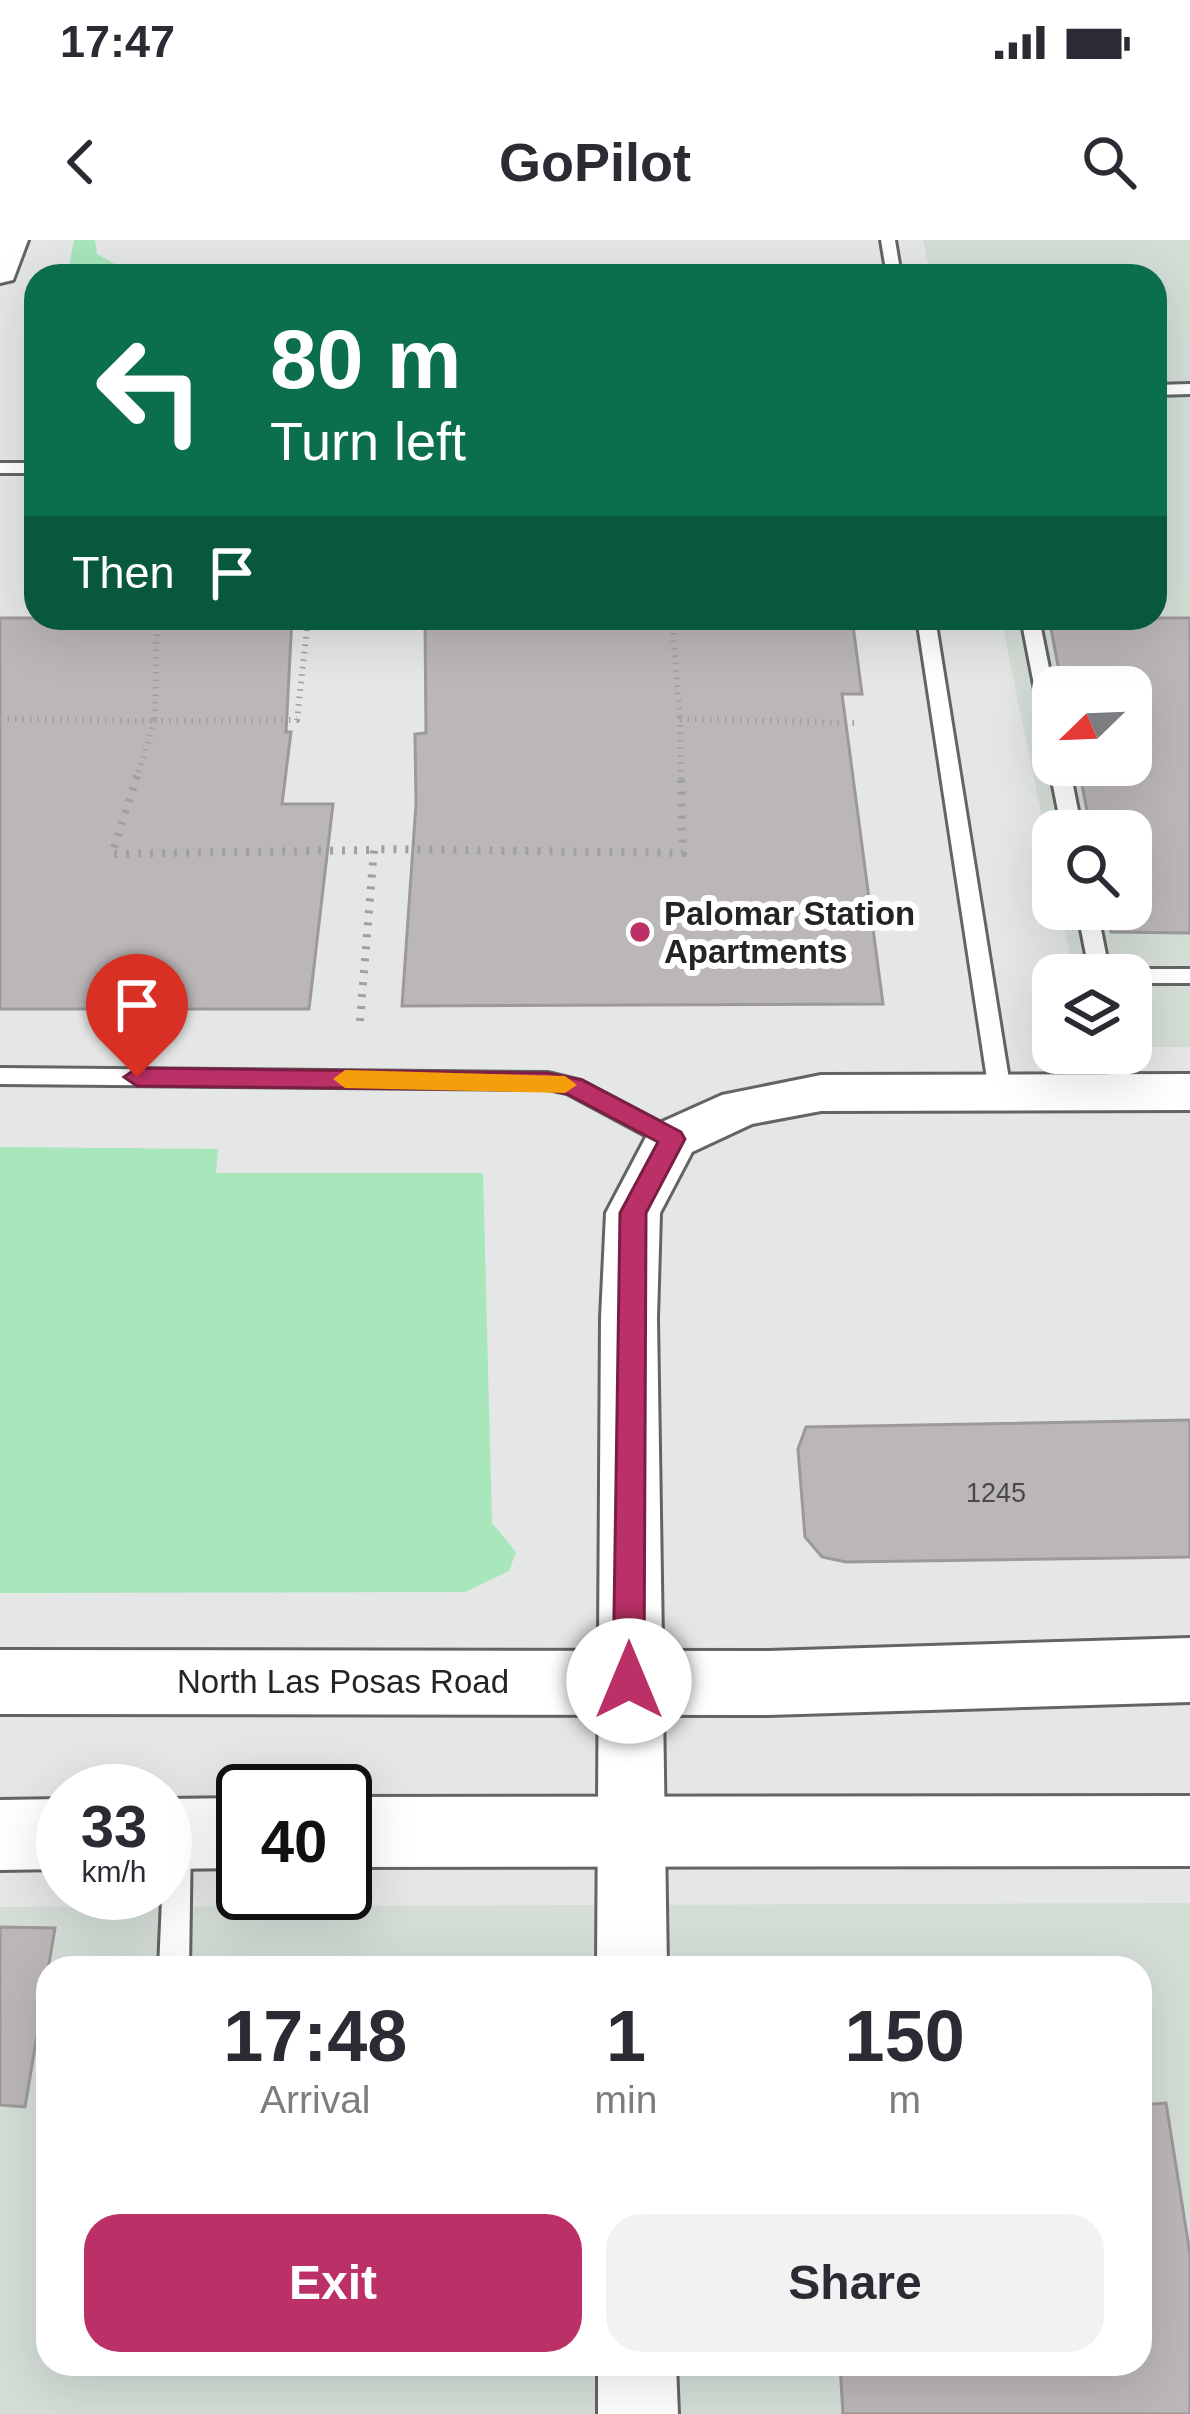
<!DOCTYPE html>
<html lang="en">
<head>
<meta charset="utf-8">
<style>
	:root { --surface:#fff; --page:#f2f2f3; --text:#2b2b33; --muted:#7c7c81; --accent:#bb3067 }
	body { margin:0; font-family:Helvetica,sans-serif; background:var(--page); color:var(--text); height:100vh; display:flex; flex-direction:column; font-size:45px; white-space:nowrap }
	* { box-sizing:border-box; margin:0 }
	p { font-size:39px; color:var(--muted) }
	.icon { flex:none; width:66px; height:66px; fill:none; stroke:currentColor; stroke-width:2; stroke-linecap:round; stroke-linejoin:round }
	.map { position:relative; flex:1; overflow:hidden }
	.details { position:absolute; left:36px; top:1716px; width:1116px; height:420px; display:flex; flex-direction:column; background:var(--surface); border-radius:36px; box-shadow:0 12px 48px #0002 }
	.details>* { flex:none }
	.banner { position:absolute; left:24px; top:24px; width:1143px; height:366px; border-radius:36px; box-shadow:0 12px 48px #0002; background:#0b6e4f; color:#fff; overflow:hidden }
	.needle { width:78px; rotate:247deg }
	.fabs { position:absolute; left:1032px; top:426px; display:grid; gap:24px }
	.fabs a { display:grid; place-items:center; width:120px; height:120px; border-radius:24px; background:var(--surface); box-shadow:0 12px 48px #0002; font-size:60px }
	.speed { position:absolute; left:36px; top:1524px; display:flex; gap:24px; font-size:60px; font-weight:700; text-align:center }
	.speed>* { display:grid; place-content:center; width:156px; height:156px; border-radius:50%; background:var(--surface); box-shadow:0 12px 48px #0002; line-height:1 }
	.speed small { font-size:30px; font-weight:400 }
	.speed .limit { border:6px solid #111; border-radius:18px; background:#fff; color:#111 }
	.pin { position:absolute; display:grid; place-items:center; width:102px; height:102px; color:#fff; margin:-123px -51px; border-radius:50% 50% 50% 0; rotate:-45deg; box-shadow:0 0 12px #0007 }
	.pin .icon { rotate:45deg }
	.me { position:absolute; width:132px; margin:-66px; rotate:0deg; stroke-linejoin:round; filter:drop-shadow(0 0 9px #0008) }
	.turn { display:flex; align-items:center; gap:42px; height:252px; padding:0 48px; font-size:54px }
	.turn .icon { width:156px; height:156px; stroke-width:2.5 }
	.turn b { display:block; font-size:84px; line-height:102px }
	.then { display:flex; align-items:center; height:114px; padding:0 48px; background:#0003; gap:24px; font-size:45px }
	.eta { display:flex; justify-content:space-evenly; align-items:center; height:204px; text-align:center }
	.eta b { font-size:72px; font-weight:800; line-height:84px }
	.button { display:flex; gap:24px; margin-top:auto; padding:24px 48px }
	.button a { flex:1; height:138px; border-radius:36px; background:var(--accent); color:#fff; font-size:48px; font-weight:800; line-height:138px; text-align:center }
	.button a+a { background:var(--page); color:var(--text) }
	.status { display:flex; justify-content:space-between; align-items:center; height:84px; padding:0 60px; background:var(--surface); direction:ltr }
	.status svg { height:33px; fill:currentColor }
	header { display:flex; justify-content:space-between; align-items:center; height:156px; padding:0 48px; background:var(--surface); font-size:54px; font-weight:800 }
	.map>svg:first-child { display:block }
</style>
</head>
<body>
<div class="status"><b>17:47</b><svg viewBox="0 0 49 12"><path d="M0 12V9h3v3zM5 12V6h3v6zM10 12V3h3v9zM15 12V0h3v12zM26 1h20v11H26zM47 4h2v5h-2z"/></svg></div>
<header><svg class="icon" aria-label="back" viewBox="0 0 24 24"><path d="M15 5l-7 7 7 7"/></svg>GoPilot<svg class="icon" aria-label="search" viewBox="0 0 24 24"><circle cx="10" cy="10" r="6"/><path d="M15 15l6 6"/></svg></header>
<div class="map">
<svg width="1190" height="2174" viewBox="0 0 1190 2174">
	<rect width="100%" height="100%" fill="#e4e7e5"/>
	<g fill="#d4ded7" fill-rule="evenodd">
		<path d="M923 0H1190V807H1131V735H1074L1061 669H1131V591H1053V631L1001 378H1155V36H931ZM1053 447H1131V525H1053Z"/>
		<path d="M1190 1663V2174H0V1667ZM48 1728H1140V2124H48Z"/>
	</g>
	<g fill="#a8e6bc">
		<path d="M74 0H95L97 14 136 36H67Z"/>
		<path d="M0 907 218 909 216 933H483L492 1283 516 1312 509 1331 465 1352 0 1353Z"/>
	</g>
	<g fill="#bbb7b8" stroke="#9d999a" stroke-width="3">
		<path d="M0 378H292L286 492H291L282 564H333L309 769H0Z"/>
		<path d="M425 378H852L862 454H842L883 764 402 766 416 564 415 494 426 493Z"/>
		<path d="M1049 378H1190V693L1111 692 1106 669H1131V591H1091L1078 525H1131V447H1062Z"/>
		<path d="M1190 1180V1317L846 1322 822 1317 805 1297 798 1209 806 1187Z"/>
		<path d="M0 1687 55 1688 25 1867 0 1865Z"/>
		<path d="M1166 1863 1190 2014V2174H843L840 2124H1140V1865Z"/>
	</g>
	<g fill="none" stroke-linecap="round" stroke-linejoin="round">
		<g stroke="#626563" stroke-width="6">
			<g id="service">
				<path d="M881 0H895L901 36H887Z"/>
				<path d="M1190 144V154L1155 155V145Z"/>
				<rect x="0" y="223" width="36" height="10"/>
				<path d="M917 378H935L1011 852 1000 860 989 852Z"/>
				<path d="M1021 378H1039L1053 448V502L1044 496Z"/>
				<path d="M1053 521V525H1069L1082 591H1062L1049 525Z"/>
				<path d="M1077 669H1097L1110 735H1090Z"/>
				<path d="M1131 729H1190V743H1131V735H1121Z"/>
				<path d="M1104 813H1126L1134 852 1131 857H1115Z"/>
				<path d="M0 828 548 833 581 841 680 893 683 899 672 907 664 905 567 853 548 849 0 844Z"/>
				<path d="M177 1583 187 1587 191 1596 189 1728H159L165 1591Z"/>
			</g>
		</g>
		<g stroke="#626563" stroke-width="6">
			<g id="tertiary">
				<path d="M0 0H28L13 40 0 43Z"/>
				<path d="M1190 834V870L821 871 752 884 692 912 660 973 657 1078 667 1728H597L601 1078 606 973 645 899 653 886 722 855 821 835Z"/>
				<path d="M598 2124H676L678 2174H598Z"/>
			</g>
		</g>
		<g stroke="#626563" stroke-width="6">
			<g id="secondary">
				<path d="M1190 1398V1462L768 1475 0 1474V1410L768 1411Z"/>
				<path d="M1190 1556V1626L345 1627V1557Z"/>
				<path d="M243 1558V1628L165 1629V1559Z"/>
				<path d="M63 1559V1629L0 1630V1560Z"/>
			</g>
		</g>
		<g stroke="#9fa19f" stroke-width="6" stroke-dasharray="1.5 6" stroke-linecap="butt">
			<path d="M672 378 680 479"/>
			<path d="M0 479 155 481 157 378"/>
			<path d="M136 539 155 481 297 480 308 378"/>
			<path d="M681 539 680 479 855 483"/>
		</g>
		<g stroke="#9fa19f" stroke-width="8" stroke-dasharray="3 9" stroke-linecap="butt">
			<path d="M137 536 112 614 373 610"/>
			<path d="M360 781 374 609 683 613 681 536"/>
		</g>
		<use href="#service" fill="#fff" fill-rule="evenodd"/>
		<use href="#tertiary" fill="#fff" fill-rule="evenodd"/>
		<use href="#secondary" fill="#fff" fill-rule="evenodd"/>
	</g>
	<path fill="#bb3067" stroke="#7a1f43" stroke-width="3" d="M137 828 548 833 582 840 681 892 685 899 646 973 644 1441 640 1450 629 1454 618 1450 613 1441 620 973 658 902 567 854 548 850 137 846 124 837Z"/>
	<path fill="#f59e0b" d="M345 830 565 836 577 845 565 853 345 848 333 839Z"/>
	<circle fill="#bb3067" stroke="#fff" stroke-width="4.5" cx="640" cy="692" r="12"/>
	<g text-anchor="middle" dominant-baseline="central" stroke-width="12" stroke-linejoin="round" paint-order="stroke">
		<g font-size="27" fill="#494948">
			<text x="996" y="1253">1245</text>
		</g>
		<g font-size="33" font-weight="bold" fill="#232423" stroke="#fff" text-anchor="start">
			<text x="664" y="673">Palomar Station<tspan x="664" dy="38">Apartments</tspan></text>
		</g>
		<g font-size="33" fill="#232423" stroke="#fff">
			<text x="343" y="1441">North Las Posas Road</text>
		</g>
	</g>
</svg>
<div class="fabs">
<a><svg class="needle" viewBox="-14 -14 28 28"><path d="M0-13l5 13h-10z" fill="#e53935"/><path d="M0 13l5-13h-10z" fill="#7c7c81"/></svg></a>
<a><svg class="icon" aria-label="search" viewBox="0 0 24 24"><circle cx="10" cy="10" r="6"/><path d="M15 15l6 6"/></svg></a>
<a><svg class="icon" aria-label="layers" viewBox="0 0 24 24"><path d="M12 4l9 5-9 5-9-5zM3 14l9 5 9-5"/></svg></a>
</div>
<div class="speed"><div>33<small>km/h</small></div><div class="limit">40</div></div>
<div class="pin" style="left:137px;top:837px;background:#d93025"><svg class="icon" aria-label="arrive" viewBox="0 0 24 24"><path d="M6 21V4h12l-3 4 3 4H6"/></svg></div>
<svg class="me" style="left:629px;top:1441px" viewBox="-20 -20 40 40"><circle r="19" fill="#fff"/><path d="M0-13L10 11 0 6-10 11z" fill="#bb3067"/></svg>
<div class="banner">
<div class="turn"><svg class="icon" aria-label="left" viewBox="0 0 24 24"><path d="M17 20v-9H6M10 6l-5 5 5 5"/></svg><div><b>80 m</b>Turn left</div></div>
<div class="then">Then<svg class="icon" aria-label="arrive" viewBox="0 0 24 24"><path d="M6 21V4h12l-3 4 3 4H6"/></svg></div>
</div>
<section class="details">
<div class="eta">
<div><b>17:48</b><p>Arrival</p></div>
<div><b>1</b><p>min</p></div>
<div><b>150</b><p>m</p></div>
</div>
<div class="button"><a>Exit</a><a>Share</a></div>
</section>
</div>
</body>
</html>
